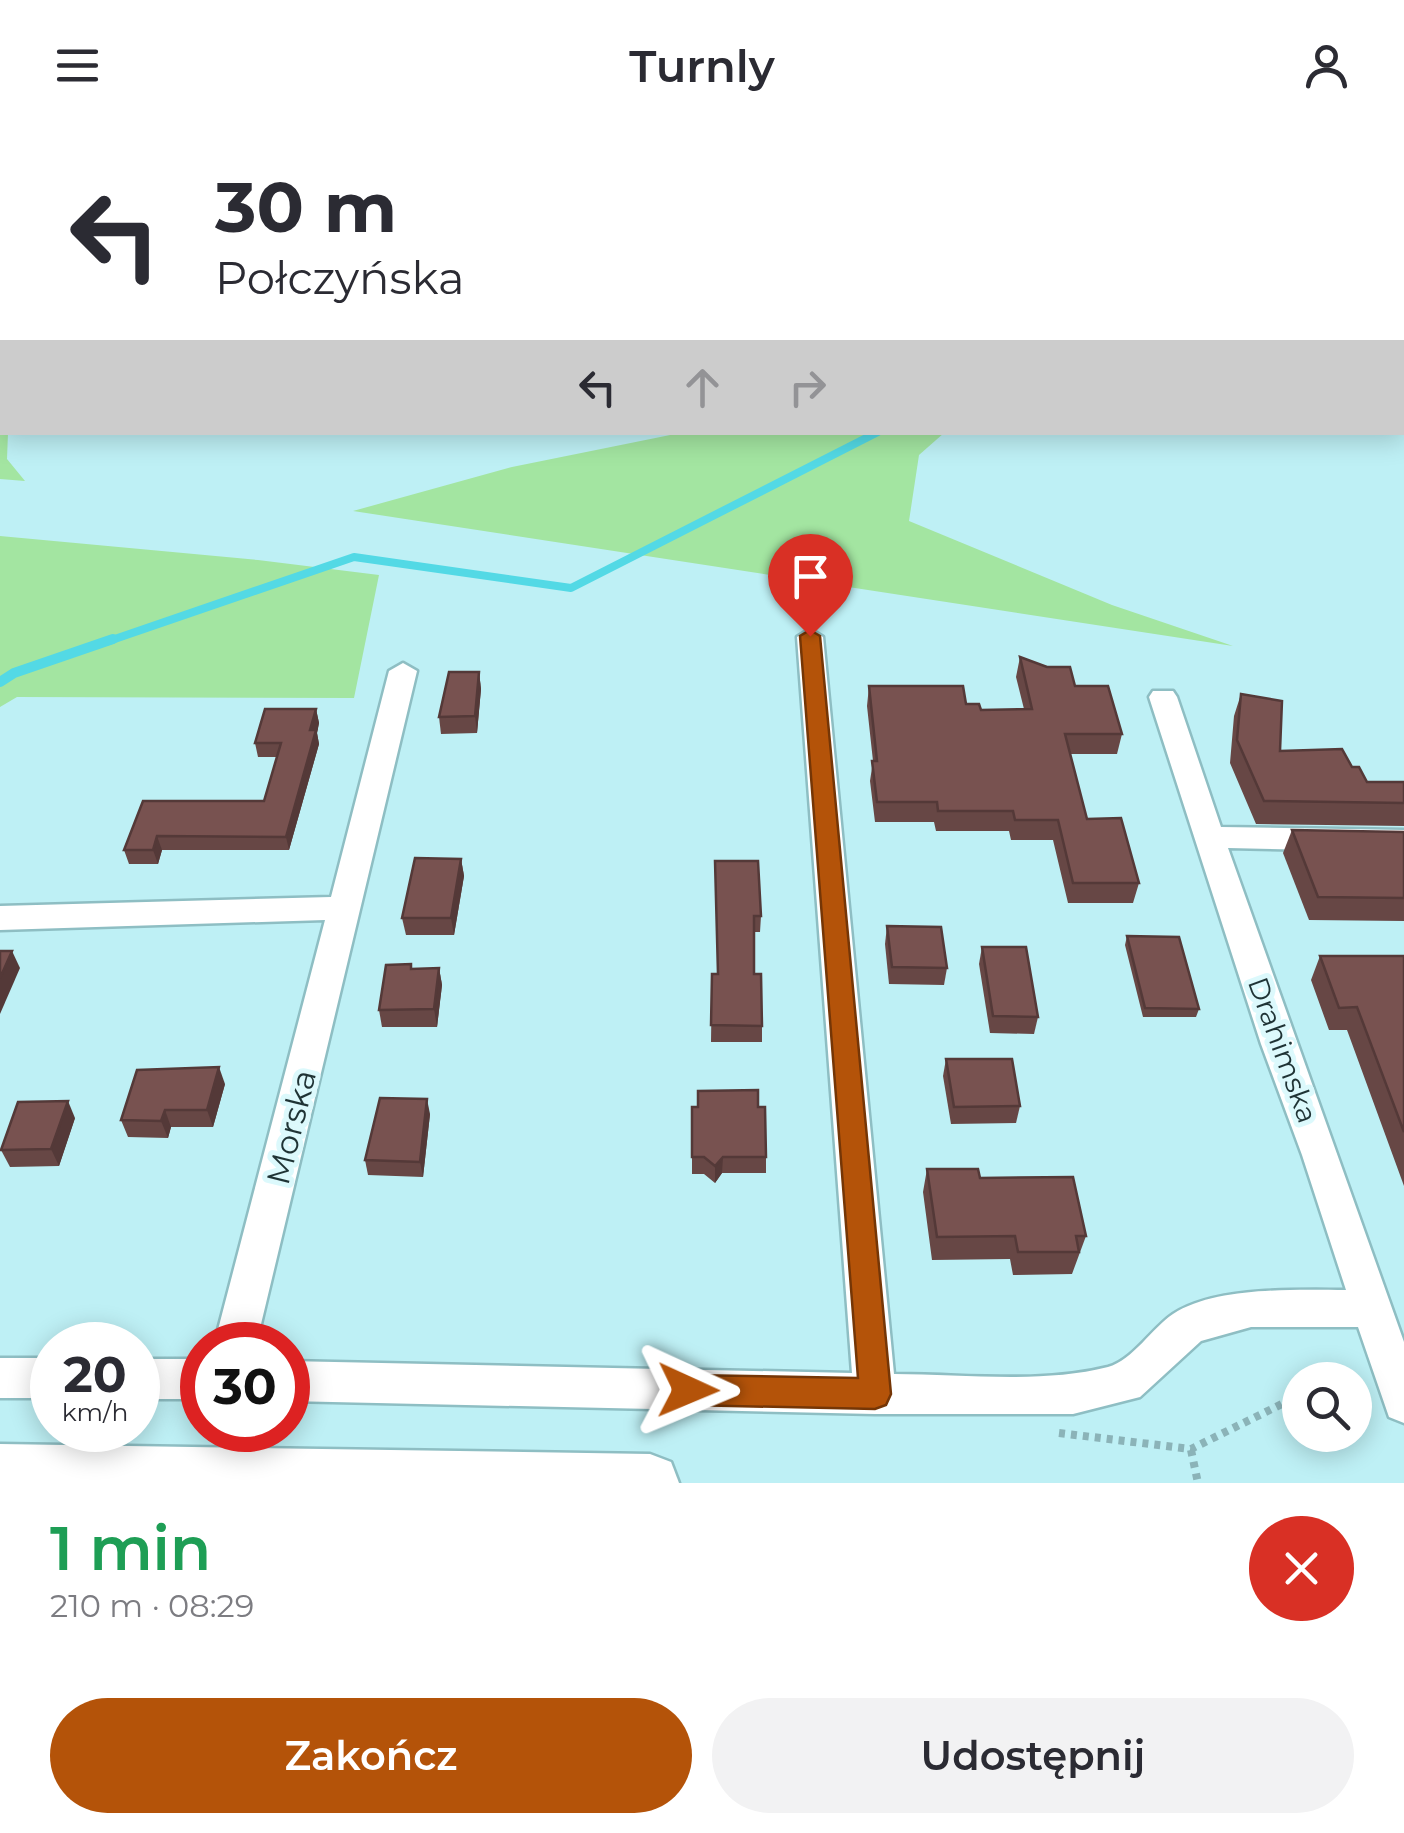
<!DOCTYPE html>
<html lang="pl">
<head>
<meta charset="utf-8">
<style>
	:root { --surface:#fff; --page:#f2f2f3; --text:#2b2b33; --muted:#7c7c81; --accent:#b45309 }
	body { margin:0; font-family:Montserrat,sans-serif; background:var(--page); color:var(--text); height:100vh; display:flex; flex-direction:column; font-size:38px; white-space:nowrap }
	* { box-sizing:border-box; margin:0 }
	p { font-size:32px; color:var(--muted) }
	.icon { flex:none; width:55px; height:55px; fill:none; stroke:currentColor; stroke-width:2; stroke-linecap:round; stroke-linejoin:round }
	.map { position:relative; height:1353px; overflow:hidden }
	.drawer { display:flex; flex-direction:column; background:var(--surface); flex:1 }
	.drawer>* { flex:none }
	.top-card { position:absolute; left:0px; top:0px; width:1405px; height:305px; box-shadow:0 5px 25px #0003; background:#fff; color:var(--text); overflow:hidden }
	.fabs { position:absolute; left:1282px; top:1232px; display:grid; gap:20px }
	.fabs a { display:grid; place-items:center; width:90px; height:90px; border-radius:50%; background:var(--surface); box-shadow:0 5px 25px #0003; font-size:50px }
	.speed { position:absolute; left:30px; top:1192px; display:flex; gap:20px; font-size:50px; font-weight:700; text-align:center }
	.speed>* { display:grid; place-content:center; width:130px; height:130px; border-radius:50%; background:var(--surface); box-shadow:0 5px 25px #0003; line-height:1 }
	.speed small { font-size:25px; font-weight:400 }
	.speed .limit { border:15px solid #d22; background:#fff; color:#111 }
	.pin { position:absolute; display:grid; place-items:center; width:85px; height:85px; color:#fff; margin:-102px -42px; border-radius:50% 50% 50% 0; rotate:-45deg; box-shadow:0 0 10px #0007 }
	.pin .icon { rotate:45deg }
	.me { position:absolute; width:110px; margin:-55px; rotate:91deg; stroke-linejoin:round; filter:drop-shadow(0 0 8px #0008) }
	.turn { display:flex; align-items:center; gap:35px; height:210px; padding:0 50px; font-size:45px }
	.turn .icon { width:130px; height:130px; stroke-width:2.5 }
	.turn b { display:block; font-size:70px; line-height:85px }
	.lanes { display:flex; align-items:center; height:95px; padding:0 50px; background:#0003; justify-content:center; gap:50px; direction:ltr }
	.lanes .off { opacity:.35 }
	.round { display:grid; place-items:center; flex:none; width:105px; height:105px; border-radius:52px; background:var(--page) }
	.overview { display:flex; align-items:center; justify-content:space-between; height:170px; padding:0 50px }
	h1 { font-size:60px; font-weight:600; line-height:75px; color:#1e9e55 }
	.primary-button { display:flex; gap:20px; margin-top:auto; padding:20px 50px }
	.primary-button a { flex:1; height:115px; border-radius:60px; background:var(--accent); color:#fff; font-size:40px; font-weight:600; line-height:115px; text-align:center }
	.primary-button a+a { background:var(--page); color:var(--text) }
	header { display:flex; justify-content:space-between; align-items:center; height:130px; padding:0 50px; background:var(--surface); font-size:45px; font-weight:600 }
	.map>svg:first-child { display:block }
</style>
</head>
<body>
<header><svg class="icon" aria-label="menu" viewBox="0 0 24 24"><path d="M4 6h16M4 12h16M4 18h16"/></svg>Turnly<svg class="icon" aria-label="person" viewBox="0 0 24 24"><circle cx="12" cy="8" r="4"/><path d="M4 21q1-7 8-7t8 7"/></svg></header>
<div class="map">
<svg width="1404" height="1353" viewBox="0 0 1404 1353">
	<rect width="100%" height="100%" fill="#bef0f5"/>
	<g fill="#a3e5a1">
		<path d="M0 0H569L2 2V302L8 303 7 329 25 351 0 349Z"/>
		<path d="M685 302 944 303 919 325 909 391 1112 475 1233 516 353 381 512 337Z"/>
		<path d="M0 406 258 430 379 445 354 568 17 567 0 577Z"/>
	</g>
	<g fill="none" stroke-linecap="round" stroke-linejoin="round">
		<path stroke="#53d9e5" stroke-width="6" d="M481 0 486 2"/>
		<path stroke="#53d9e5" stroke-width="8" d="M106 512 354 427 571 458 878 302"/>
		<path stroke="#53d9e5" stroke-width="10" d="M0 552 14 543 113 509"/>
		<g stroke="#8ebec3" stroke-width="5">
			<g id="minor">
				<path d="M810 499 823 507 894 1244C963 1244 1041 1254 1108 1237 1133 1230 1152 1198 1173 1184 1216 1156 1297 1160 1346 1160L1302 1025 1261 914 1149 567 1153 561H1173L1177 567 1221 697 1404 700V722L1228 718 1404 1212V1293L1389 1287 1358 1197H1251L1201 1211 1140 1267 1073 1284H875L288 1271V1231L852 1243 797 507Z"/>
				<path d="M403 533 417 541 256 1215H214L325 790 0 800V776L331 767 389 541Z"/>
				<rect x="0" y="1228" width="52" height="40"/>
				<rect x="138" y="1229" width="64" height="40"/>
			</g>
		</g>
		<g stroke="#8ebec3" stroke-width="5">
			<path id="secondary" d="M0 1314 650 1324 671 1332 679 1353H0Z"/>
		</g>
		<path stroke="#8bb3b8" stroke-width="4" stroke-dasharray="2.5 2.5" stroke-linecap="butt" d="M1146 0 1158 2"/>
		<g stroke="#8bb3b8" stroke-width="8" stroke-dasharray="6 6" stroke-linecap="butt">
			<path d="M1059 1303 1191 1319 1300 1265"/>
			<path d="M1191 1320 1198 1353"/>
		</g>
		<use href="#minor" fill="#fff" fill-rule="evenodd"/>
		<use href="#secondary" fill="#fff" fill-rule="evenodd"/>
	</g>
	<g fill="#674745">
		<path d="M1020 527 1075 556 1122 604 1117 624H1070L1087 689 1139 753 1133 773H1068L1053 710H1011L1009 701H936L934 692H875L870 651 873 631 867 576 869 556 966 574 981 580 1024 579 1016 547Z"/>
		<path d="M479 542 481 559 477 603 441 604 439 587Z"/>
		<path d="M1241 564 1280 621 1352 637 1367 652H1404V696L1256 694 1230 633 1234 586Z"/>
		<path d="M316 579 319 593 317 603 319 614 289 720H162L158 734H129L124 720 143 671H264L277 627H258L255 613Z"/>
		<path d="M1292 700 1404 702V791L1309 790 1283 723Z"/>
		<path d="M461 729 464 746 454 805H406L402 788Z"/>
		<path d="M715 748 761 786 760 802H754V844L762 896V912H711L712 844H718Z"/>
		<path d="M887 796 947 838 944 855 889 854 885 814Z"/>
		<path d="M1127 806 1199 879 1196 887H1143L1125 815Z"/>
		<path d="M982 817 1038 887 1034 904 990 903 979 834Z"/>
		<path d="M1320 826H1404V1056L1347 900H1329L1311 850Z"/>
		<path d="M439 838 442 855 437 897H382L379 880 412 839Z"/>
		<path d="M946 929 1020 976 1016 993 951 994 943 946Z"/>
		<path d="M225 954 213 997H171L168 1008 128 1007 121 990Z"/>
		<path d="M692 977H758L766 1027V1043H722L715 1053 704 1044H692Z"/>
		<path d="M430 984 423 1047 368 1045 365 1030Z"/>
		<path d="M75 988 59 1036 10 1037 1 1020Z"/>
		<path d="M927 1039 980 1048 1086 1106 1072 1144 1013 1145 1010 1129 932 1130 923 1062Z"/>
	</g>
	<g fill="#543938">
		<path d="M479 542 481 559 477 603 475 586Z"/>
		<path d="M316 579 319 593 317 603 319 614 289 720 286 707Z"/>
		<path d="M157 706 162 720 158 734 153 720Z"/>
		<path d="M461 729 464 746 454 805 451 788Z"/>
		<path d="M12 821 20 838 0 884V848Z"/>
		<path d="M439 838 442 855 437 897 434 879Z"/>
		<path d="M219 937 225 954 213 997 207 980Z"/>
		<path d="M427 969 430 984 423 1047 420 1032Z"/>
		<path d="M68 971 75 988 59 1036 51 1019Z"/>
		<path d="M165 980 171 997 168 1008 161 991Z"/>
		<path d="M723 1027 722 1043 715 1053V1036Z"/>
	</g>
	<g fill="#785250" stroke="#543938" stroke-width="2.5">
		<path d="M1020 527 1047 537H1070L1075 556H1108L1122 604H1065L1087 689 1121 688 1139 753H1073L1058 690H1015L1013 681H938L937 672H877L872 631H877L869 556H963L966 574H979L981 580 1032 579Z"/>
		<path d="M449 542H479L475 586 439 587Z"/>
		<path d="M1241 564 1282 571 1280 621 1342 619 1352 637H1359L1367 652H1404V673L1264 671 1237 610Z"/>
		<path d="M265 579H316L310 600H316L286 707 157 706 153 720H124L143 671H264L281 613H255Z"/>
		<path d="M1292 700 1404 702V768L1318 767Z"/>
		<path d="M415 728 461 729 451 788H402Z"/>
		<path d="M715 731H758L761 786H754V844H761L762 896 711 895 712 844H718Z"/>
		<path d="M887 796 941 797 947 838 892 837Z"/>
		<path d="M1127 806 1179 807 1199 879 1145 878Z"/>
		<path d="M982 817H1026L1038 887 993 886Z"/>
		<path d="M0 821H12L0 848Z"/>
		<path d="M1320 826H1404V1002L1357 877 1339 878Z"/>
		<path d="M411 834V839L439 838 434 879 379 880 386 835Z"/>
		<path d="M946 929H1012L1020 976 954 977Z"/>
		<path d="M219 937 207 980H165L161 991 121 990 137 940Z"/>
		<path d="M758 960V977H765L766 1027H723L715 1036 704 1027H692V977H698V961Z"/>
		<path d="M380 968 427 969 420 1032 365 1030Z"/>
		<path d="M68 971 51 1019 1 1020 18 972Z"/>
		<path d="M927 1039H978L980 1048 1073 1047 1086 1106H1076L1079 1122H1018L1015 1106 937 1107Z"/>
	</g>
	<path fill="#b45309" stroke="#753606" stroke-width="2.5" d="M810 500 820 506 891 1264 886 1275 875 1279 688 1275 676 1270 672 1260 676 1249 688 1245 858 1248 800 506Z"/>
	<g text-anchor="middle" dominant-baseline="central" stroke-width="10" stroke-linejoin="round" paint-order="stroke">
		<g font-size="28" fill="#1f3335" stroke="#dcf9fc">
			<text transform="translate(1283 920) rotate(70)">Drahimska</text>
		</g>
		<g font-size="32" fill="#1f3335" stroke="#dcf9fc">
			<text transform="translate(291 997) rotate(-76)">Morska</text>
		</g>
	</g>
</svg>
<div class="fabs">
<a><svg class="icon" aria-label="search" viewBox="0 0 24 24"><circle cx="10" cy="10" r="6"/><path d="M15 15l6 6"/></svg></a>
</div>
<div class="speed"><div>20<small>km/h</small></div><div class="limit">30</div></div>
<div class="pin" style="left:810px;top:506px;background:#d93025"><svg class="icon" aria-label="arrive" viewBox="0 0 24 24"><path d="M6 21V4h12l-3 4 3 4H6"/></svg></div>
<svg class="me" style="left:688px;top:1260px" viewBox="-20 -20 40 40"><path d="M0-17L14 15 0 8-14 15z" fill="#b45309" stroke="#fff" stroke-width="4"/></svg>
<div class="top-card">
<div class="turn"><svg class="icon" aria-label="left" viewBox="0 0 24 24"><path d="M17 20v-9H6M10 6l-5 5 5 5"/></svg><div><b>30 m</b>Połczyńska</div></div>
<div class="lanes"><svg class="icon" aria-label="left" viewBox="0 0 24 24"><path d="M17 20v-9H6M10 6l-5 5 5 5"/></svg><svg class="icon off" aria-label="ahead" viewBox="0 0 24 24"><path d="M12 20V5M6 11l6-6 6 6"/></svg><svg class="icon off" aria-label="right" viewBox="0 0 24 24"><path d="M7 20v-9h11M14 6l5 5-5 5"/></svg></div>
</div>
</div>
<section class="drawer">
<div class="overview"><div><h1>1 min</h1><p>210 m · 08:29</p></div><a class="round" style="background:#d93025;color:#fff"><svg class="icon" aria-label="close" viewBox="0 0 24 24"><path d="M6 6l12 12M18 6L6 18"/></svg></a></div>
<div class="primary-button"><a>Zakończ</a><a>Udostępnij</a></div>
</section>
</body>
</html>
